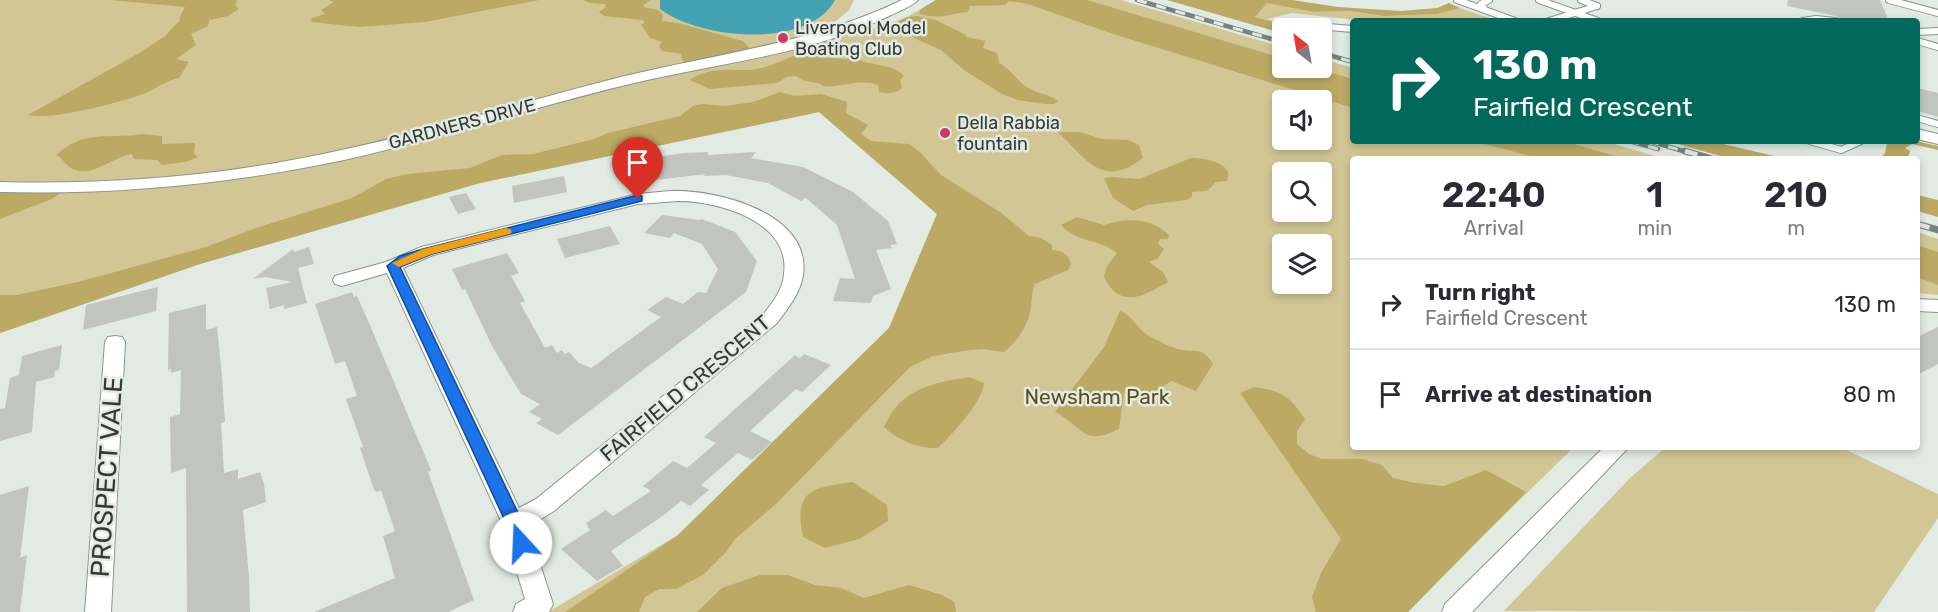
<!DOCTYPE html>
<html lang="en">
<head>
<meta charset="utf-8">
<style>
	:root { --surface:#fff; --page:#f7f7f7; --text:#2b2b33; --muted:#7c7c81; --line:#e1e1e2 }
	body { margin:0; font-family:Rubik,sans-serif; background:var(--page); color:var(--text); height:100vh; display:flex; flex-direction:column; font-size:22px; white-space:nowrap }
	* { box-sizing:border-box; margin:0 }
	p { font-size:20px; color:var(--muted) }
	.icon { flex:none; width:33px; height:33px; fill:none; stroke:currentColor; stroke-width:2; stroke-linecap:round; stroke-linejoin:round }
	.map { position:relative; flex:1; overflow:hidden }
	.side { position:absolute; left:1350px; top:156px; width:570px; height:294px; display:flex; flex-direction:column; background:var(--surface); border-radius:6px; box-shadow:0 3px 9px #0003 }
	.side>* { flex:none }
	.hud { position:absolute; left:1350px; top:18px; width:570px; height:126px; border-radius:6px; box-shadow:0 3px 9px #0003; background:#00695c; color:#fff; overflow:hidden }
	.needle { width:39px; rotate:329deg }
	.controls { position:absolute; left:1272px; top:18px; display:grid; gap:12px }
	.controls a { display:grid; place-items:center; width:60px; height:60px; border-radius:6px; background:var(--surface); box-shadow:0 3px 9px #0003; font-size:30px }
	.pin { position:absolute; display:grid; place-items:center; width:51px; height:51px; color:#fff; margin:-62px -26px; border-radius:50% 50% 50% 0; rotate:-45deg; box-shadow:0 0 6px #0007 }
	.pin .icon { rotate:45deg }
	.me { position:absolute; width:66px; margin:-33px; rotate:340deg; stroke-linejoin:round; filter:drop-shadow(0 0 4px #0008) }
	.turn { display:flex; align-items:center; gap:21px; height:126px; padding:0 24px; font-size:27px }
	.turn .icon { width:78px; height:78px; stroke-width:2.5 }
	.turn b { display:block; font-size:42px; line-height:51px }
	.eta { display:flex; justify-content:space-evenly; align-items:center; height:102px; text-align:center }
	.eta b { font-size:36px; font-weight:600; line-height:42px }
	ul { padding:0; list-style:none }
	li { display:flex; align-items:center; gap:18px; height:90px; padding:0 24px; border-top:2px solid var(--line) }
	li div { flex:1 }
	li b { display:block; font-size:22px }
	li em { font-style:normal }
	.map>svg:first-child { display:block }
</style>
</head>
<body>
<div class="map">
<svg width="1938" height="612" viewBox="0 0 1938 612">
	<rect width="100%" height="100%" fill="#e1eae3"/>
	<g fill="#d3c695" fill-rule="evenodd">
		<path d="M0 0H854L849 10 835 22 864 32 907 17 936 0H1121L1282 47V68H1322V59L1353 68V141H1604L1665 159H1353V447H1574L1454 564 1408 612H548L678 535 889 328 937 214 819 112 480 183 200 264 0 333ZM1282 100H1322V140H1282ZM1282 172H1322V212H1282ZM1282 244H1322V284H1282Z"/>
		<path d="M1267 2 1313 12 1349 11 1384 16 1438 14 1460 8 1495 20 1366 21 1291 13 1267 19 1303 28H1295L1255 17Z"/>
		<path d="M1917 232 1938 239V295L1917 293Z"/>
		<path d="M1666 447H1840L1938 494V518L1874 612 1504 611 1630 478Z"/>
	</g>
	<g fill="#bba964">
		<path d="M110 0H237L235 5 239 9 228 16 209 20 208 26 191 34 196 45 176 59 189 62 179 78C166 81 157 88 146 93 122 102 51 121 28 115L141 52 165 36 180 20 179 18 185 7Z"/>
		<path d="M328 0H539L425 22 359 27 311 22 312 18 325 14 321 10 334 2Z"/>
		<path d="M583 0H651L643 5 644 7 658 10 663 15 662 21 678 23 743 41 757 55 690 68 681 58 682 54 662 51 659 46 662 42 650 38 641 25 645 22 643 20 604 16 599 12 606 7 605 4 590 3Z"/>
		<path d="M936 0H1087L1282 58V68H1315L1353 79V108L1110 33 1028 4 1009 1 1005 5 970 6 968 12C946 14 943 20 919 14L921 9Z"/>
		<path d="M1167 0H1292L1338 7 1401 11 1437 8 1449 3 1460 8 1438 14 1384 16 1349 11 1313 12 1267 3 1255 17 1295 28H1282V33Z"/>
		<path d="M917 16 936 20 966 35V37L985 41 983 48 997 53 999 63C1013 70 1018 84 1032 90 1041 95 1050 94 1058 101L1054 104H1045L1018 100 1002 94 964 70 941 50 916 39 895 24 907 17Z"/>
		<path d="M795 55 846 59 856 58C869 67 892 62 904 76L900 80 902 88C895 94 887 94 879 92L878 85C858 78 842 88 823 86L819 83 805 81 795 76 787 77 777 83 710 89 690 80C707 67 730 70 750 70 764 69 782 61 795 55Z"/>
		<path d="M780 92 794 96 821 94 847 102 846 113 868 125 861 134 871 141 909 144 920 152 941 175 1000 212 1029 236 1041 238 1052 245V250C1063 251 1068 254 1071 264L1068 270 1035 284C1031 294 1032 302 1030 312 1027 327 1016 343 1004 352L982 349 963 351 933 356 910 367 777 503 735 539 726 552 703 575 676 589H659L645 597 639 612H565L678 535 889 328 937 214 819 112 480 183 200 264 0 333V295H17L78 282 206 247 256 228 352 198 386 179 407 174 470 168 502 155 533 154 594 139 608 133 680 116 693 106 702 104 725 106 753 102Z"/>
		<path d="M1058 132H1080L1102 139 1128 140 1139 145 1143 158C1103 189 1087 160 1058 132Z"/>
		<path d="M142 134 162 136V144L195 143 194 154 198 157 186 162 162 165 157 160 134 159 132 154C114 156 90 180 71 168 65 164 63 158 56 155 87 128 108 140 142 134Z"/>
		<path d="M1474 141H1564L1625 159H1541Z"/>
		<path d="M1667 141H1710L1788 159H1731Z"/>
		<path d="M1889 141H1916L1938 146V150L1912 144 1905 148 1910 151 1909 155 1902 159H1879L1885 153 1887 143Z"/>
		<path d="M1191 158C1205 158 1235 163 1227 181L1216 182 1207 191 1192 192V197L1186 200 1147 205 1133 211 1113 198 1104 178 1112 177 1139 179Z"/>
		<path d="M0 187 67 188 52 199 0 219Z"/>
		<path d="M1917 195 1938 200V217L1917 211Z"/>
		<path d="M1077 217 1104 225C1127 218 1150 217 1169 235L1168 239H1160L1158 244 1164 249 1157 259 1149 262 1163 272 1168 282C1144 296 1120 310 1104 277L1107 266 1117 253C1101 239 1076 243 1061 225Z"/>
		<path d="M1917 245 1938 252V285L1917 277Z"/>
		<path d="M1120 311C1133 315 1137 330 1151 337 1160 342 1172 348 1182 350 1198 352 1203 348 1213 364L1196 391 1171 381 1161 388V397L1153 400 1124 393 1119 429C1082 447 1084 427 1055 412L1104 347Z"/>
		<path d="M969 377 984 383C982 403 952 434 938 448 919 449 897 440 884 427 900 389 932 383 969 377Z"/>
		<path d="M1254 387C1281 390 1290 397 1305 419L1297 431V444L1309 454 1322 459H1362L1382 465 1393 478 1415 483 1444 486 1486 470 1526 492 1408 612H1316L1312 597 1321 573 1341 539 1240 393Z"/>
		<path d="M853 482 887 505 888 521 859 539 825 548 803 537C793 489 813 488 853 482Z"/>
		<path d="M760 575H788L815 585 841 588 864 598 909 585 942 595 954 602 956 612H697L722 588Z"/>
	</g>
	<path fill="#43a2b4" d="M660 0H835C807 50 700 39 660 9Z"/>
	<g fill="#c2c5bd">
		<path d="M1788 0H1880L1889 21 1840 20 1836 16 1787 6Z"/>
		<path d="M1917 88 1938 93V117L1917 111Z"/>
		<path d="M708 152V155L756 152 751 158 803 167 853 192 888 221 897 244 890 245 892 248 876 250 891 289 873 296 871 303 833 301 840 278 855 279 837 225 806 198 801 201 768 183 726 175 703 176 706 174 639 182 637 160 684 153Z"/>
		<path d="M564 176 567 192 514 203 512 186Z"/>
		<path d="M466 193 476 209 458 214 449 197Z"/>
		<path d="M662 215 699 220 702 219 735 232 757 261 746 292 558 435 536 423 542 419 529 412 540 404 521 394 492 346 465 289 462 290 452 269 507 253 519 273 511 276 525 301 520 303 545 348 552 345 557 353 562 350 565 354 569 352 579 363 591 368 661 317 647 310 666 297 683 304 698 292 706 293 718 269 702 244 674 233 670 238 644 233Z"/>
		<path d="M610 226 620 244 565 258 557 239Z"/>
		<path d="M309 247 314 264 298 268 307 303 284 309V305L270 309 266 288 292 282 265 277 253 279 293 249 294 252Z"/>
		<path d="M158 287 156 311 83 330 86 305Z"/>
		<path d="M352 292 354 297 357 296 372 330 431 470 428 472 474 600 448 612H314L395 578 383 536 395 531 381 490 377 492 374 490 360 448 363 447 346 399 357 396 345 361 335 364 315 304Z"/>
		<path d="M206 304V330L217 327 222 377 225 422 221 423 224 473 238 469V479L260 472 264 484 266 502 243 510 249 577 250 612H187L186 468 171 473 170 417 180 414 181 370 171 373V369L168 370 169 313Z"/>
		<path d="M1938 327V364L1917 375V337Z"/>
		<path d="M62 345 59 370 55 371 54 377 36 382 32 432 0 441V409L5 408 10 378 19 375 22 356Z"/>
		<path d="M804 354 831 365 802 392 796 389 750 431 772 442 752 460 738 453 701 485 709 490 690 506 681 501 664 515 611 551 623 566 597 581 561 549 590 530 586 523 606 510 613 516 651 491 643 486 673 461 687 468 716 443 704 437 795 355 800 358Z"/>
		<path d="M29 486 20 558 27 555 20 612H0V495Z"/>
	</g>
	<g fill="none" stroke-linecap="round" stroke-linejoin="round">
		<g stroke="#8d948f" stroke-width="8">
			<g id="service">
				<path d="M1457 0 1485 10"/>
				<path d="M1489 0 1481 4 1485 10 1515 21"/>
				<path d="M1539 0 1598 21"/>
				<path d="M1581 0 1597 6"/>
				<path d="M1889 0 1938 13"/>
				<path d="M1549 21 1597 6"/>
				<path d="M1803 21 1816 19 1835 21"/>
				<path d="M1315 26 1353 29"/>
				<path d="M1917 32 1938 31"/>
				<path d="M1917 41 1938 47"/>
				<path d="M1917 118 1938 124"/>
				<path d="M1810 141 1841 150 1861 141"/>
			</g>
		</g>
		<g stroke="#8d948f" stroke-width="2">
			<g id="minor">
				<path d="M902 0H918C911 7 899 11 889 16 814 53 727 62 647 80 545 103 446 137 344 160 230 184 117 195 0 192V182C117 185 232 175 346 149 440 129 532 99 625 76 721 53 813 43 902 0Z"/>
				<path d="M1917 129 1938 134V144L1917 139Z"/>
				<path d="M670 191C716 189 812 213 803 275 800 294 788 308 777 323L554 511 528 527 553 604 549 612H513L516 604 525 599 502 523 387 273 342 286 335 284 333 280 335 276 386 262 421 247 638 194ZM678 201C718 201 791 221 784 274 783 290 772 303 763 315L536 499 519 508 403 268 433 255 638 204Z"/>
				<path d="M1917 299 1938 300V312L1917 311Z"/>
				<path d="M115 336 122 337 125 342 111 612H85L105 342 108 337Z"/>
				<path d="M1604 447H1629L1472 612H1442L1445 604Z"/>
			</g>
		</g>
		<use href="#service" stroke="#fff" stroke-width="6"/>
		<use href="#minor" fill="#fff" fill-rule="evenodd"/>
		<g stroke="#7b817c" stroke-width="4.5">
			<g id="rail-far1">
				<path d="M1137 0 1282 42"/>
				<path d="M1322 53 1353 62"/>
				<path d="M1629 141 1658 149"/>
				<path d="M1649 141 1690 153"/>
			</g>
		</g>
		<g stroke="#7b817c" stroke-width="7">
			<g id="rail">
				<path d="M1685 151 1712 159"/>
				<path d="M1917 224 1938 230"/>
			</g>
		</g>
		<use href="#rail-far1" stroke="#e1eae3" stroke-width="3" stroke-dasharray="10" stroke-linecap="butt"/>
		<use href="#rail" stroke="#e1eae3" stroke-width="4.5" stroke-dasharray="13" stroke-linecap="butt"/>
	</g>
	<path fill="#1a73e8" stroke="#114b97" stroke-width="1.5" d="M638 195 642 196V201L432 254 400 267 523 523 530 543 527 548 521 550 515 548 506 523 387 266 400 256 423 249Z"/>
	<path fill="#f59e0b" d="M506 228 510 229 512 232 510 234 432 254 399 267 392 263 423 249Z"/>
	<g fill="#c83963" stroke="#e1eae3" stroke-width="2">
		<circle cx="783" cy="38" r="6"/>
		<circle cx="945" cy="133" r="6"/>
	</g>
	<g text-anchor="middle" dominant-baseline="central" stroke-width="5" stroke-linejoin="round" paint-order="stroke">
		<g font-size="18" fill="#363936" stroke="#e1eae3" text-anchor="start">
			<text x="795" y="28">Liverpool Model<tspan x="795" dy="21">Boating Club</tspan></text>
			<text x="957" y="123">Della Rabbia<tspan x="957" dy="21">fountain</tspan></text>
		</g>
		<g font-size="18" fill="#363936" stroke="#e1eae3">
			<text transform="translate(462 124) rotate(-15)">GARDNERS DRIVE</text>
		</g>
		<g font-size="21" fill="#363936" stroke="#e1eae3">
			<text transform="translate(685 388) rotate(-40)">FAIRFIELD CRESCENT</text>
		</g>
		<g font-size="21" fill="#5c4f1a" stroke="#e1eae3">
			<text x="1097" y="396">Newsham Park</text>
		</g>
		<g font-size="26" fill="#363936" stroke="#e1eae3">
			<text transform="translate(107 477) rotate(-86)">PROSPECT VALE</text>
		</g>
	</g>
</svg>
<div class="controls">
<a><svg class="needle" viewBox="-14 -14 28 28"><path d="M0-13l5 13h-10z" fill="#e53935"/><path d="M0 13l5-13h-10z" fill="#7c7c81"/></svg></a>
<a><svg class="icon" aria-label="sound" viewBox="0 0 24 24"><path d="M4 9h4l5-4v14l-5-4H4zM17 9q2 3 0 6"/></svg></a>
<a><svg class="icon" aria-label="search" viewBox="0 0 24 24"><circle cx="10" cy="10" r="6"/><path d="M15 15l6 6"/></svg></a>
<a><svg class="icon" aria-label="layers" viewBox="0 0 24 24"><path d="M12 4l9 5-9 5-9-5zM3 14l9 5 9-5"/></svg></a>
</div>
<div class="pin" style="left:638px;top:199px;background:#d93025"><svg class="icon" aria-label="arrive" viewBox="0 0 24 24"><path d="M6 21V4h12l-3 4 3 4H6"/></svg></div>
<svg class="me" style="left:521px;top:543px" viewBox="-20 -20 40 40"><circle r="19" fill="#fff"/><path d="M0-13L10 11 0 6-10 11z" fill="#1a73e8"/></svg>
<div class="hud">
<div class="turn"><svg class="icon" aria-label="right" viewBox="0 0 24 24"><path d="M7 20v-9h11M14 6l5 5-5 5"/></svg><div><b>130 m</b>Fairfield Crescent</div></div>
</div>
<section class="side">
<div class="eta">
<div><b>22:40</b><p>Arrival</p></div>
<div><b>1</b><p>min</p></div>
<div><b>210</b><p>m</p></div>
</div>
<ul>
<li><svg class="icon" aria-label="right" viewBox="0 0 24 24"><path d="M7 20v-9h11M14 6l5 5-5 5"/></svg><div><b>Turn right</b><p>Fairfield Crescent</p></div><em>130 m</em></li>
<li><svg class="icon" aria-label="arrive" viewBox="0 0 24 24"><path d="M6 21V4h12l-3 4 3 4H6"/></svg><div><b>Arrive at destination</b></div><em>80 m</em></li>
</ul>
</section>
</div>
</body>
</html>
